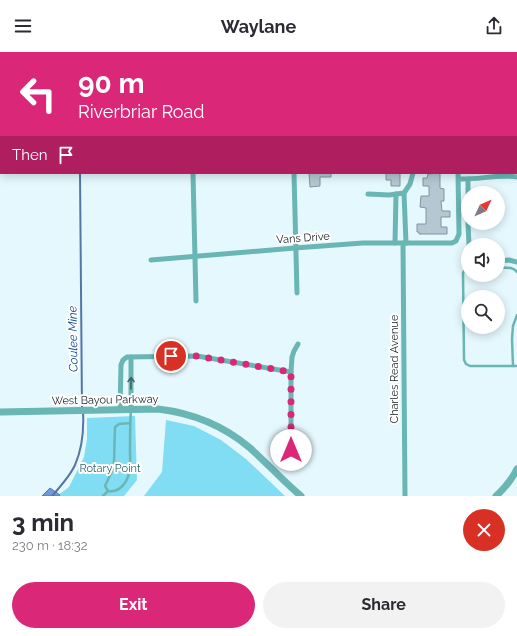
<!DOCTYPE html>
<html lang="en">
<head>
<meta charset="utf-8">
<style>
	:root { --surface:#fff; --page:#f2f2f3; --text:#2b2b33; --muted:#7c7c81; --accent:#db2777 }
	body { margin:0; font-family:Raleway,sans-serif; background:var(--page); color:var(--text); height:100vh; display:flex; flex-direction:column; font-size:15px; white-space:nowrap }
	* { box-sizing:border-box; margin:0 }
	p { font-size:13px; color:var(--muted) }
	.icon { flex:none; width:22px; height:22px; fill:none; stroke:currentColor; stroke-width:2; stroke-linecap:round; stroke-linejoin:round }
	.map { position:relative; height:444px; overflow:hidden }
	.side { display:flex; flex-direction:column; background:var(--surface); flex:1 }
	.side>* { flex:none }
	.top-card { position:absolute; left:0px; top:0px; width:517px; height:122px; box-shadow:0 2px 10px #0003; background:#db2777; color:#fff; overflow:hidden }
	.needle { width:26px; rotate:46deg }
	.controls { position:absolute; left:461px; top:134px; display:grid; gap:8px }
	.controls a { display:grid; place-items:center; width:44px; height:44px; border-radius:50%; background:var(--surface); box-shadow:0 2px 10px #0003; font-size:20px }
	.pin { position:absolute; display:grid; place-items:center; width:34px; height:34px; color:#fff; margin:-17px; border:2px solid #fff; border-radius:50%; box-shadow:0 1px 4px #0007 }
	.me { position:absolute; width:44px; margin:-22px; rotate:0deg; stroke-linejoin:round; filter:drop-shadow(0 0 3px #0008) }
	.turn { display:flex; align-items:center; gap:14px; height:84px; padding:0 12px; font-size:18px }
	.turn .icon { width:52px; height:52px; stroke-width:2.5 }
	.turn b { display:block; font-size:28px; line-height:34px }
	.then { display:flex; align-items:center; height:38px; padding:0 12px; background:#0003; gap:8px; font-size:15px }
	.round { display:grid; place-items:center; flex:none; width:42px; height:42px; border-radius:21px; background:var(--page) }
	.summary { display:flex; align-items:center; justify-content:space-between; height:68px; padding:0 12px }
	h1 { font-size:24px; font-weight:700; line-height:30px }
	.cta { display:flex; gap:8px; margin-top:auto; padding:8px 12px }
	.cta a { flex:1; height:46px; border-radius:24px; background:var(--accent); color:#fff; font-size:16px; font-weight:700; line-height:46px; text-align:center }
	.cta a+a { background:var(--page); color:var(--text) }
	header { display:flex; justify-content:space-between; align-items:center; height:52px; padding:0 12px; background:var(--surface); font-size:18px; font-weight:700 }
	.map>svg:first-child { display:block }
</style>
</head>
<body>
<header><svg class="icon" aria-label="menu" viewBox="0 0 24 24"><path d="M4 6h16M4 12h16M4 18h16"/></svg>Waylane<svg class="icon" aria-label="share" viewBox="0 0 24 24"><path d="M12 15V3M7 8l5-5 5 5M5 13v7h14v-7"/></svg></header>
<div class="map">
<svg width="517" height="444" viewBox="0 0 517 444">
	<rect width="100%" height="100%" fill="#e5f8fd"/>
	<g fill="#81ddf4">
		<path d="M135 364 137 428 124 444H57L69 435 84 405 87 387V366Z"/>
		<path d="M166 368 194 374 221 388 246 407 285 444H144L162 420Z"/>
	</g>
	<path fill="#6d9adb" stroke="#5476a4" d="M50 436 60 443 59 444H42Z"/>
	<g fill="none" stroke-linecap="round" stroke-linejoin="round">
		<g stroke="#5476a4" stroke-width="2">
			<path d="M78 0V1"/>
			<path d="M80 121 82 356"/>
			<path d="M52 444C60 435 70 424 75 413 82 397 84 378 83 360"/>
		</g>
	</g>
	<g fill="#b4c7d2" stroke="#82949f">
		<path d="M309 121H331V125H320V134L310 135Z"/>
		<path d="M386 121H400V134H391V128H386Z"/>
		<path d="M431 121H440V136L444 137V149H441L442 159H450V165H441V175H447V182H419V180H417V172H426V156L420 155 421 144H429V134H423V126H427L428 122H431Z"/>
	</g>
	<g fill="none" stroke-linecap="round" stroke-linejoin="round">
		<g stroke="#6ab6b5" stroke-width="2.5">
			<path d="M468 216 465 217 463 221 464 308 466 312 470 314H517"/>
			<path d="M498 216C505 216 513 214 517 220"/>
			<path d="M513 314 512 287 513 274 517 263"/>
			<path d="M130 371 119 372 115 375 114 410 113 417 105 434 108 439C119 441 127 431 129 421 131 414 130 406 130 399 130 385 130 371 131 358"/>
			<path d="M103 444 108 439"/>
		</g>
		<g stroke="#6ab6b5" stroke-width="5">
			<path d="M191 0V1"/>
			<path d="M292 0V1"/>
			<path d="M411 0V1"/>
			<path d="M457 0V1"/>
			<path d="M516 34H517"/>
			<path d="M193 121 196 249"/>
			<path d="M294 121 297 241"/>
			<path d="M459 127C478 128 498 122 517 125"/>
			<path d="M468 127V141"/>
			<path d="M404 141 406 191"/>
			<path d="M368 142 389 143 404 141 410 132 413 121"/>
			<path d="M468 171 469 193"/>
			<path d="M395 191 396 142"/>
			<path d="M403 191 405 444"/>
			<path d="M151 208 295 196 363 191H452L456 189 459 182 458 121"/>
			<path d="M498 209 509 208 517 210"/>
			<path d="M131 357V305"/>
			<path d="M120 358 121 313 123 308 127 305 197 304 291 320"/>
			<path d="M291 398V320L292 305 294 299 298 292"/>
		</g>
		<g stroke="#6ab6b5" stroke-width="7">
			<path d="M0 360 158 357C192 361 223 373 250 396 267 411 283 429 301 444"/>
			<path d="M496 444C505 436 512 427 517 417"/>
		</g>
	</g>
	<defs><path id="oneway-shaft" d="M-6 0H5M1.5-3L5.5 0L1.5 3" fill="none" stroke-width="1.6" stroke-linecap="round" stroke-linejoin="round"/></defs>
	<use stroke="#3d6465" href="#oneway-shaft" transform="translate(131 331) rotate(-89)"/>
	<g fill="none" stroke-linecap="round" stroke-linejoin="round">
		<path stroke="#db2777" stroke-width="7" stroke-dasharray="0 12.6" d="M171 304H197L291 320V398"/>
	</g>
	<g text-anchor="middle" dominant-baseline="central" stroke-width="4" stroke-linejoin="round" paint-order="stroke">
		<g font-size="11" fill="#192124" stroke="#fff">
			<text transform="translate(303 186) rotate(-4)">Vans Drive</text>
			<text transform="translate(394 317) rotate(-90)">Charles Read Avenue</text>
			<text transform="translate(105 348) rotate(-1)">West Bayou Parkway</text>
		</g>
		<g font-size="11" fill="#30606b" stroke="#fff">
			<text x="110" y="416">Rotary Point</text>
		</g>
		<g font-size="12" font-style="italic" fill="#0c4895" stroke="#fff">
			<text transform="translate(73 287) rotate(-91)">Coulee Mine</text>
		</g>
	</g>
</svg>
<div class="controls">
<a><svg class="needle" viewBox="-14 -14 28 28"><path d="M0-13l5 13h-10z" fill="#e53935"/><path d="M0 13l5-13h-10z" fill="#7c7c81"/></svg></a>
<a><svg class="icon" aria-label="sound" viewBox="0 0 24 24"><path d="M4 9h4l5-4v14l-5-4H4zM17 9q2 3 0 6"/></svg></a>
<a><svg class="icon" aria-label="search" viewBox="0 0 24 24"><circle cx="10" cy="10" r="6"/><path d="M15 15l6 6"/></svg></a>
</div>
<div class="pin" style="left:171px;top:304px;background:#d93025"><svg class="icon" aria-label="arrive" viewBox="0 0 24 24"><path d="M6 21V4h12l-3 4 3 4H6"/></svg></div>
<svg class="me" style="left:291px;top:398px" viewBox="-20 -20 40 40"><circle r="19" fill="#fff"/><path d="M0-13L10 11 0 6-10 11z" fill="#db2777"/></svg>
<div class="top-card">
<div class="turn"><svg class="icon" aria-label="left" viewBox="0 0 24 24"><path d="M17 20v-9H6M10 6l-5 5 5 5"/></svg><div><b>90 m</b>Riverbriar Road</div></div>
<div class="then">Then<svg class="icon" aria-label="arrive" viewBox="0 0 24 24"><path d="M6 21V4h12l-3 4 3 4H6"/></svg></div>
</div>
</div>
<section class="side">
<div class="summary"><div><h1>3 min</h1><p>230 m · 18:32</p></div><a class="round" style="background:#d93025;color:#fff"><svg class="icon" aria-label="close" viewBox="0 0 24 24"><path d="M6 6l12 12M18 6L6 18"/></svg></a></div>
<div class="cta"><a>Exit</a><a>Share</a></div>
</section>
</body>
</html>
